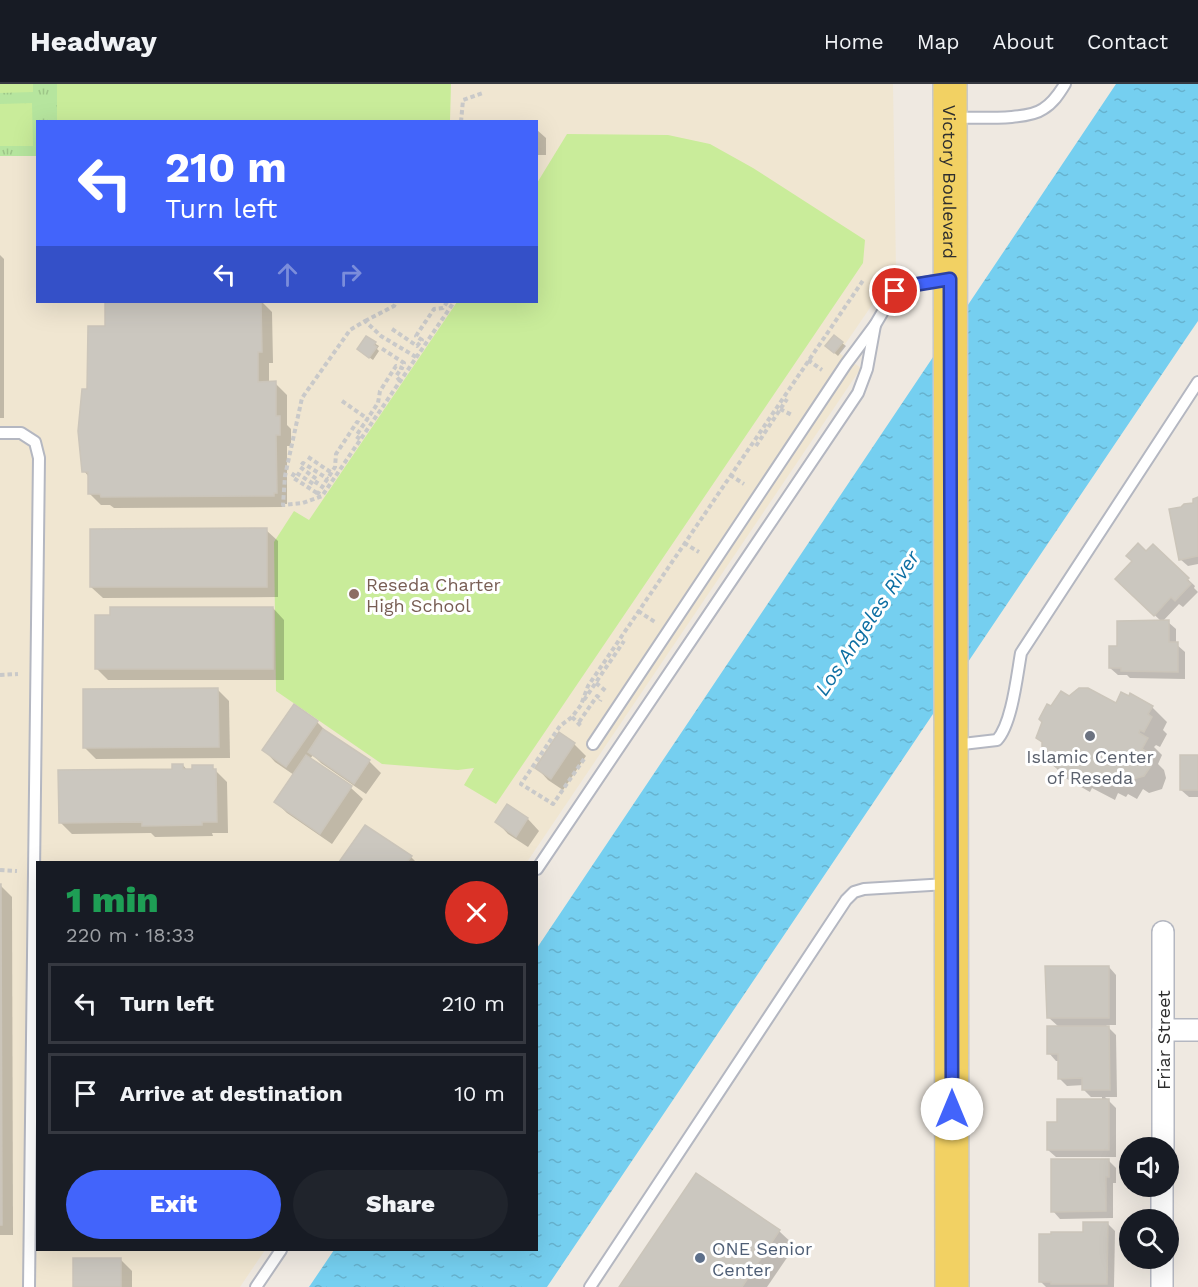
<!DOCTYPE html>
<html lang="en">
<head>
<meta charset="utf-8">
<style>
	:root { --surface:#171b24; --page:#20242c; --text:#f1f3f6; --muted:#9ea1a6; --line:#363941; --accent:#4264fb }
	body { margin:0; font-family:"Work Sans",sans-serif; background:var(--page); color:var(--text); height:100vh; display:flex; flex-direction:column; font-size:22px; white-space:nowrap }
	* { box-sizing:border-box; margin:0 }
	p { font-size:20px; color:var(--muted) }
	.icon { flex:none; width:33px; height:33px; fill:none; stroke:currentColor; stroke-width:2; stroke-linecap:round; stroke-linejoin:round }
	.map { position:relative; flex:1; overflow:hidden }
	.sheet { position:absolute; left:36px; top:777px; width:502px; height:390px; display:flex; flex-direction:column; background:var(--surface); border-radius:0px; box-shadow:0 6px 24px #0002 }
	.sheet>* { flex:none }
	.hud { position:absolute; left:36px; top:36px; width:502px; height:183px; border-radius:0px; box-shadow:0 6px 24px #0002; background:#4264fb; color:#fff; overflow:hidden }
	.tools { position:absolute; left:1119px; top:1053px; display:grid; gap:12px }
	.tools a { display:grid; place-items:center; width:60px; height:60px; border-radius:50%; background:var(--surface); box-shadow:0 6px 24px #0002; font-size:30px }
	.pin { position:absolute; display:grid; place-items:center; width:51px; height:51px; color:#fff; margin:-26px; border:3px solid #fff; border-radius:50%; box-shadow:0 2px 6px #0007 }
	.me { position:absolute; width:66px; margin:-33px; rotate:0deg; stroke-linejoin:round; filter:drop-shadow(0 0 4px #0008) }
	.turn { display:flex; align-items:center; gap:21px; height:126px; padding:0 30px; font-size:27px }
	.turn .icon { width:78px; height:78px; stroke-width:2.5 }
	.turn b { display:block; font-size:42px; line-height:51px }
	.lanes { display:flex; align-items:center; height:57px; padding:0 30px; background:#0003; justify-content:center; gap:30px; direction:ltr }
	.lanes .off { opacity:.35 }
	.round { display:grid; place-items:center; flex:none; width:63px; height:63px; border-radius:32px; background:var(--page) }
	.head { display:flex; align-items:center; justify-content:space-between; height:102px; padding:0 30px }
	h1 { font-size:36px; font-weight:800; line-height:45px; color:#1e9e55 }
	.primary-button { display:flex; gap:12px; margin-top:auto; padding:12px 30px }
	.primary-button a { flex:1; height:69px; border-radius:36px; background:var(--accent); color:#fff; font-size:24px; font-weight:800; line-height:69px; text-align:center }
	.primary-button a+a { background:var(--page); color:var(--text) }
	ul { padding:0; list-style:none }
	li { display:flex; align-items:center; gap:18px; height:81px; margin:0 12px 9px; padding:0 18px; border:3px solid var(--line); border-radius:0px }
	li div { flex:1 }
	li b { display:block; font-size:22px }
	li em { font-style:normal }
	header { display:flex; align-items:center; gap:36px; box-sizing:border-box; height:84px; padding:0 30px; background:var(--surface); border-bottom:2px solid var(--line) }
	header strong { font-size:28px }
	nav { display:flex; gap:33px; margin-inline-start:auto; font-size:21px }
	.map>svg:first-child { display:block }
</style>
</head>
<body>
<header>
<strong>Headway</strong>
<nav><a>Home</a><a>Map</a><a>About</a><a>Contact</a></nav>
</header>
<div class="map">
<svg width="1198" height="1203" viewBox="0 0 1198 1203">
	<defs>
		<pattern id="grass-tufts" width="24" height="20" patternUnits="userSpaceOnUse" patternTransform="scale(1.5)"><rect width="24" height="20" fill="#b6e59e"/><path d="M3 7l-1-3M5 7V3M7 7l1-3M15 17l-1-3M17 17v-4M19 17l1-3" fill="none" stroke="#9dc588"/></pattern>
		<pattern id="water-ripples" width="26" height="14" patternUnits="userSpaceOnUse" patternTransform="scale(1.5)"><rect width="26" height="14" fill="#75cff0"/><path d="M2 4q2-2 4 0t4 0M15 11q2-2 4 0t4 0" fill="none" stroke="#66b2ce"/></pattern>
	</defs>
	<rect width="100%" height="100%" fill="#efe9e1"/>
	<path fill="#f0e6d1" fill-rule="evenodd" d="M0 0H893L896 186 839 269 861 284 527 778H38V1166H265L240 1203H0ZM38 38H537V218H38Z"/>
	<path fill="url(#grass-tufts)" d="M0 0H57V37L38 38 37 72H0Z"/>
	<g fill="#c9ec9a">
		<path d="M0 0H33V8L0 9Z"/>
		<path d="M57 0H451L450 37H57Z"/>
		<path d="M32 19 33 62H0V20Z"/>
		<path d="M567 50 668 51 710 60 753 84 865 156 863 179 496 720 464 701 474 684 458 686 382 680 276 607 274 458 294 427 309 436 457 218H537V99Z"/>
	</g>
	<path fill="url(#water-ripples)" d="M1116 0H1198V237L1187 253 547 1203H309L334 1166H537V864Z"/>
	<g fill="#0003">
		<path d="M537 46 546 54V71H537Z"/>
		<path d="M0 171 4 175V334H0Z"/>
		<path d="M125 218H262L272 228 273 279H269V299H275L287 311V341L291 345V362H287V420H285V423L114 424 110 421H101L89 409V393L84 387 88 307 107 244Z"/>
		<path d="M834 253 846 262 838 272 830 265Z"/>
		<path d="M366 254 379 262 377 265 379 267 373 276 362 268Z"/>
		<path d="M1198 415V480L1188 482 1180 475Z"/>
		<path d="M266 446 278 457V513L103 514 91 503Z"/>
		<path d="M1153 462 1195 502 1194 504 1198 508 1183 523 1179 520 1162 538 1124 502 1134 477 1146 469Z"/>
		<path d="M273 524 284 536V596H108L96 584Z"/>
		<path d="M1168 538 1176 545V560L1185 568V595L1130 594 1127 591H1118L1110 584 1118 563Z"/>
		<path d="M218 606 229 617 230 674 96 675 85 664Z"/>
		<path d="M1069 613 1116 621 1152 623 1167 638 1163 646 1167 650 1160 663 1156 661 1154 663 1162 671 1158 680 1164 686 1166 694 1162 705 1149 709 1143 705 1137 715 1128 710 1126 713 1118 709 1115 716 1092 704 1090 708 1067 695 1051 679 1044 660 1038 654 1051 624Z"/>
		<path d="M317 638 328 649 369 677 381 689 366 710 321 679 313 671 310 675 351 704 363 715 332 760 287 729 276 718 294 691 275 678 264 666Z"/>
		<path d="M559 650 574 660 586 672 563 706 548 696 537 684Z"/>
		<path d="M1198 672V713H1189L1181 706Z"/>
		<path d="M183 681 187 686 212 683 227 698 228 749H212L213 752 155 753 151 749 72 750 60 738Z"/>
		<path d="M507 722 528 735 539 747 528 763 508 750 497 738Z"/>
		<path d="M365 743 411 773 416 778H341Z"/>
		<path d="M0 801 12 813 13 1151H0Z"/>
		<path d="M1109 883 1116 891V941H1106L1116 951 1117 1013H1105L1116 1024V1073H1056L1048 1066 1102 1016V1013H1091L1084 1006V1001L1067 1002 1059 994V977H1056L1049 969 1059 943 1048 933Z"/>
		<path d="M1108 1076 1116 1084V1099H1113V1134L1060 1135 1053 1127Z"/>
		<path d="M1107 1139 1115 1147 1114 1203H1046L1040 1197 1085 1150Z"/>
		<path d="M779 1147 795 1162 767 1203H620Z"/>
		<path d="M120 1175 132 1187V1203H75Z"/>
	</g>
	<g fill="#cbc7bf" stroke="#cbc5ba" stroke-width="1.5">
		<path d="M105 218H261L262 268H258V298L276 297V332H280V351H276L277 409H274V412L101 413 100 410H88V388H82L78 347 82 305H87L88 242H105Z"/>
		<path d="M834 251 843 258 834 269 825 262Z"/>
		<path d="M366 252 376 258 374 261 377 263 369 274 357 265Z"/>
		<path d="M1198 413V472L1179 476 1169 425 1181 423 1184 420 1193 419V415Z"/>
		<path d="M267 444V503H90V445Z"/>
		<path d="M1138 459 1146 467 1153 460 1189 494 1187 496 1191 500 1175 517 1171 513 1154 532 1115 495 1132 477 1126 472Z"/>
		<path d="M110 523H273V585H95V531H110Z"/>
		<path d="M1169 536V558H1178V588L1121 587V584H1109V562H1117V537Z"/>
		<path d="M218 604 219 663 83 664V605Z"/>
		<path d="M1079 604H1088L1116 619 1121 608 1129 612 1130 609 1153 622 1148 630 1152 633 1144 648 1140 646 1139 649 1148 654 1142 665 1149 669 1151 678V682L1144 692 1133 695 1127 691 1122 701 1112 696 1111 698 1103 694 1099 702 1077 689 1074 693 1046 677 1042 668V658L1036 654 1042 638 1039 635 1047 620 1051 622 1061 607 1069 612Z"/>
		<path d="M294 620 318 637 286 683 262 666Z"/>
		<path d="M323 645 370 676 354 700 308 668Z"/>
		<path d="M559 648 575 659 551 695 535 684Z"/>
		<path d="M306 671 352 702 320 750 274 718Z"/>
		<rect x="1180" y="671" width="18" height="35"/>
		<path d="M172 680H183V685H192V681H213V685H216L217 738H202V741L142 742V738L59 739 58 686 172 685Z"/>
		<path d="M507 720 528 734 516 753 495 738Z"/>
		<path d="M365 741 412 772 407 778H339Z"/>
		<path d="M0 800H1L2 1141H0Z"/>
		<path d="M1045 882H1109V934H1047Z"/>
		<path d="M1047 942H1109L1110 1006H1082V994L1058 995V970H1047Z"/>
		<path d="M1057 1015H1109V1066H1047V1038H1057Z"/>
		<path d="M1051 1075H1109V1093H1106V1127L1051 1128Z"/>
		<path d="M696 1089 780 1146 742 1203H619Z"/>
		<path d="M1083 1138H1108L1107 1200H1051V1198H1039V1150H1051V1148H1083Z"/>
		<rect x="73" y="1174" width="48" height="29"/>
	</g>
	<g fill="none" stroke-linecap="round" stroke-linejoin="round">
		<g stroke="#b4b7c1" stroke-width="14">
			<g id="lane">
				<path d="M952 34C974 33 1026 37 1043 25 1053 19 1059 10 1065 0"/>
				<path d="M0 349H21L35 358 39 374 29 1203"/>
				<path d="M593 660 846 280 875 241 895 207 901 203 947 195"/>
				<path d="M954 661 997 656C1012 640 1017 591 1021 569L1198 298"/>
				<path d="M537 785 858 309 867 285 875 241"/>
				<path d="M256 1203 281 1166"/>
				<path d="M590 1203 846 816 854 808 864 805 947 800"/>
			</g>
		</g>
		<g stroke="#b4b7c1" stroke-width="24">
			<g id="street">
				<path d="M1163 946H1198"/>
				<path d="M1163 1064V848"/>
				<path d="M1162 1136V1102"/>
				<path d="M1162 1203V1174"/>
			</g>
		</g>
		<g stroke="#c9c9c9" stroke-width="36">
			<g id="primary">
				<path id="s1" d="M950 0 952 1203"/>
			</g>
		</g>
		<g stroke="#c9c9c9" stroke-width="4" stroke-dasharray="4.5 3" stroke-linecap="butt">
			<path d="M461 38 463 16 483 9"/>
			<path d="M365 237 394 222 396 218"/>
			<path d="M392 245 417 262 422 256 416 252 434 225 443 224 447 218"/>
			<path d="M416 273 381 252 365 237 350 246 302 314 285 392 283 421 303 419 322 412 454 218"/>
			<path d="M808 276 822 286"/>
			<path d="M400 297 396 292 402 284"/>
			<path d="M342 317 368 335"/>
			<path d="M780 325 792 331"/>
			<path d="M360 355 356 352 378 319 380 307 396 282 402 284 404 279 381 264"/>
			<path d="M756 362 787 315"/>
			<path d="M308 373 332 389"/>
			<path d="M730 391 744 400"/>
			<path d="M317 409 292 393 295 388 315 401 318 396 300 383 303 379 328 395"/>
			<path d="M317 411 335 383 336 370 357 338 363 341"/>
			<path d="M684 459 699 468"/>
			<path d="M638 527 655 538"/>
			<path d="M0 591 18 590"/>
			<path d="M596 599 607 608"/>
			<path d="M584 616 624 557"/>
			<path d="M572 633 582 643"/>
			<path d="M579 638 597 612 601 615 600 617"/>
			<path d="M584 675 553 720 521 700 560 642 572 633 581 621 588 602 864 195"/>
			<path d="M0 786 17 787"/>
		</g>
		<use href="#lane" stroke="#fff" stroke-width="10"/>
		<use href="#street" stroke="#fff" stroke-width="21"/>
		<use href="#primary" stroke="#f2d163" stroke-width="33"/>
	</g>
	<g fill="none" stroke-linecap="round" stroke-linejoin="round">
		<g stroke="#2b41a3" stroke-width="15">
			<path id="route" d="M895 207 901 203 950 195 952 1025"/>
		</g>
		<use href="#route" stroke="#4264fb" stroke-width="10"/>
	</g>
	<circle fill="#8d6e63" stroke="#fff" stroke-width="2" cx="354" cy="510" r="6"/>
	<circle fill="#6b7280" stroke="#fff" stroke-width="2" cx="1090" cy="652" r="6"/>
	<circle fill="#5c6f8a" stroke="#fff" stroke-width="2" cx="700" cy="1174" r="6"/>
	<g text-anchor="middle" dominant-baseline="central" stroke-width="6" stroke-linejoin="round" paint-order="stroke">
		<g font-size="18" fill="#2e2e2e" stroke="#fff">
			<text stroke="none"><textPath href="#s1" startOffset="98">Victory Boulevard</textPath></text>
			<text transform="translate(1163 956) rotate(-90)">Friar Street</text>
		</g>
		<g font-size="18" fill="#785e54" stroke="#fff" text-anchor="start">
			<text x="366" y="500">Reseda Charter<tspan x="366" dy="21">High School</tspan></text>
		</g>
		<g font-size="18" fill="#5b616d" stroke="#fff">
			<text x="1090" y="672">Islamic Center<tspan x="1090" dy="21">of Reseda</tspan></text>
		</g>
		<g font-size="18" fill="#4e5e75" stroke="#fff" text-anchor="start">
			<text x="712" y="1164">ONE Senior<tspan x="712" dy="21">Center</tspan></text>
		</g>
		<g font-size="20" font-style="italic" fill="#0d6fa3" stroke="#fff">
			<text transform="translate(867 539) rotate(-56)">Los Angeles River</text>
		</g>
	</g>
</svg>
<div class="tools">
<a><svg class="icon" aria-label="sound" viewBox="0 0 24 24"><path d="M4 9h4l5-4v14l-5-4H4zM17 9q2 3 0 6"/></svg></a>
<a><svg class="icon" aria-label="search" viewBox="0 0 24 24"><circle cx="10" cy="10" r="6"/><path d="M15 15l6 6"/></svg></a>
</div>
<div class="pin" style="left:895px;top:207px;background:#d93025"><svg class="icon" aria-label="arrive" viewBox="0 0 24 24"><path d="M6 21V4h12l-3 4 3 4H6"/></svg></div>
<svg class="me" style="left:952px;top:1025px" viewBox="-20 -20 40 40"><circle r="19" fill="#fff"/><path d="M0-13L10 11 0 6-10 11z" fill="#4264fb"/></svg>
<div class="hud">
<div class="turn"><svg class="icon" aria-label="left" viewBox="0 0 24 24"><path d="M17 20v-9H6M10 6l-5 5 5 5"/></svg><div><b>210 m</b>Turn left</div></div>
<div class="lanes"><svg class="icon" aria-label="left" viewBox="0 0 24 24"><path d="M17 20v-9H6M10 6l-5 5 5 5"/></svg><svg class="icon off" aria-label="ahead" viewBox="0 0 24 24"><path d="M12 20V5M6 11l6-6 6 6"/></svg><svg class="icon off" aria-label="right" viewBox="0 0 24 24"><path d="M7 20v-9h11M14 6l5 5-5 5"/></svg></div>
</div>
<section class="sheet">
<div class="head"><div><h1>1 min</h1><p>220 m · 18:33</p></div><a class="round" style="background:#d93025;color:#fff"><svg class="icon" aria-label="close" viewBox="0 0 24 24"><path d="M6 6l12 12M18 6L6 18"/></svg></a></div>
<ul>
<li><svg class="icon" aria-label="left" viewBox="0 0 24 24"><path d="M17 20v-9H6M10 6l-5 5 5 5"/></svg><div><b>Turn left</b></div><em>210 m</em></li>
<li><svg class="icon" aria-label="arrive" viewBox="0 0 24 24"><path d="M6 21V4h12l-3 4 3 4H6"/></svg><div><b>Arrive at destination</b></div><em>10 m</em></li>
</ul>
<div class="primary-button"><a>Exit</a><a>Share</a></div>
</section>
</div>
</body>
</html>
